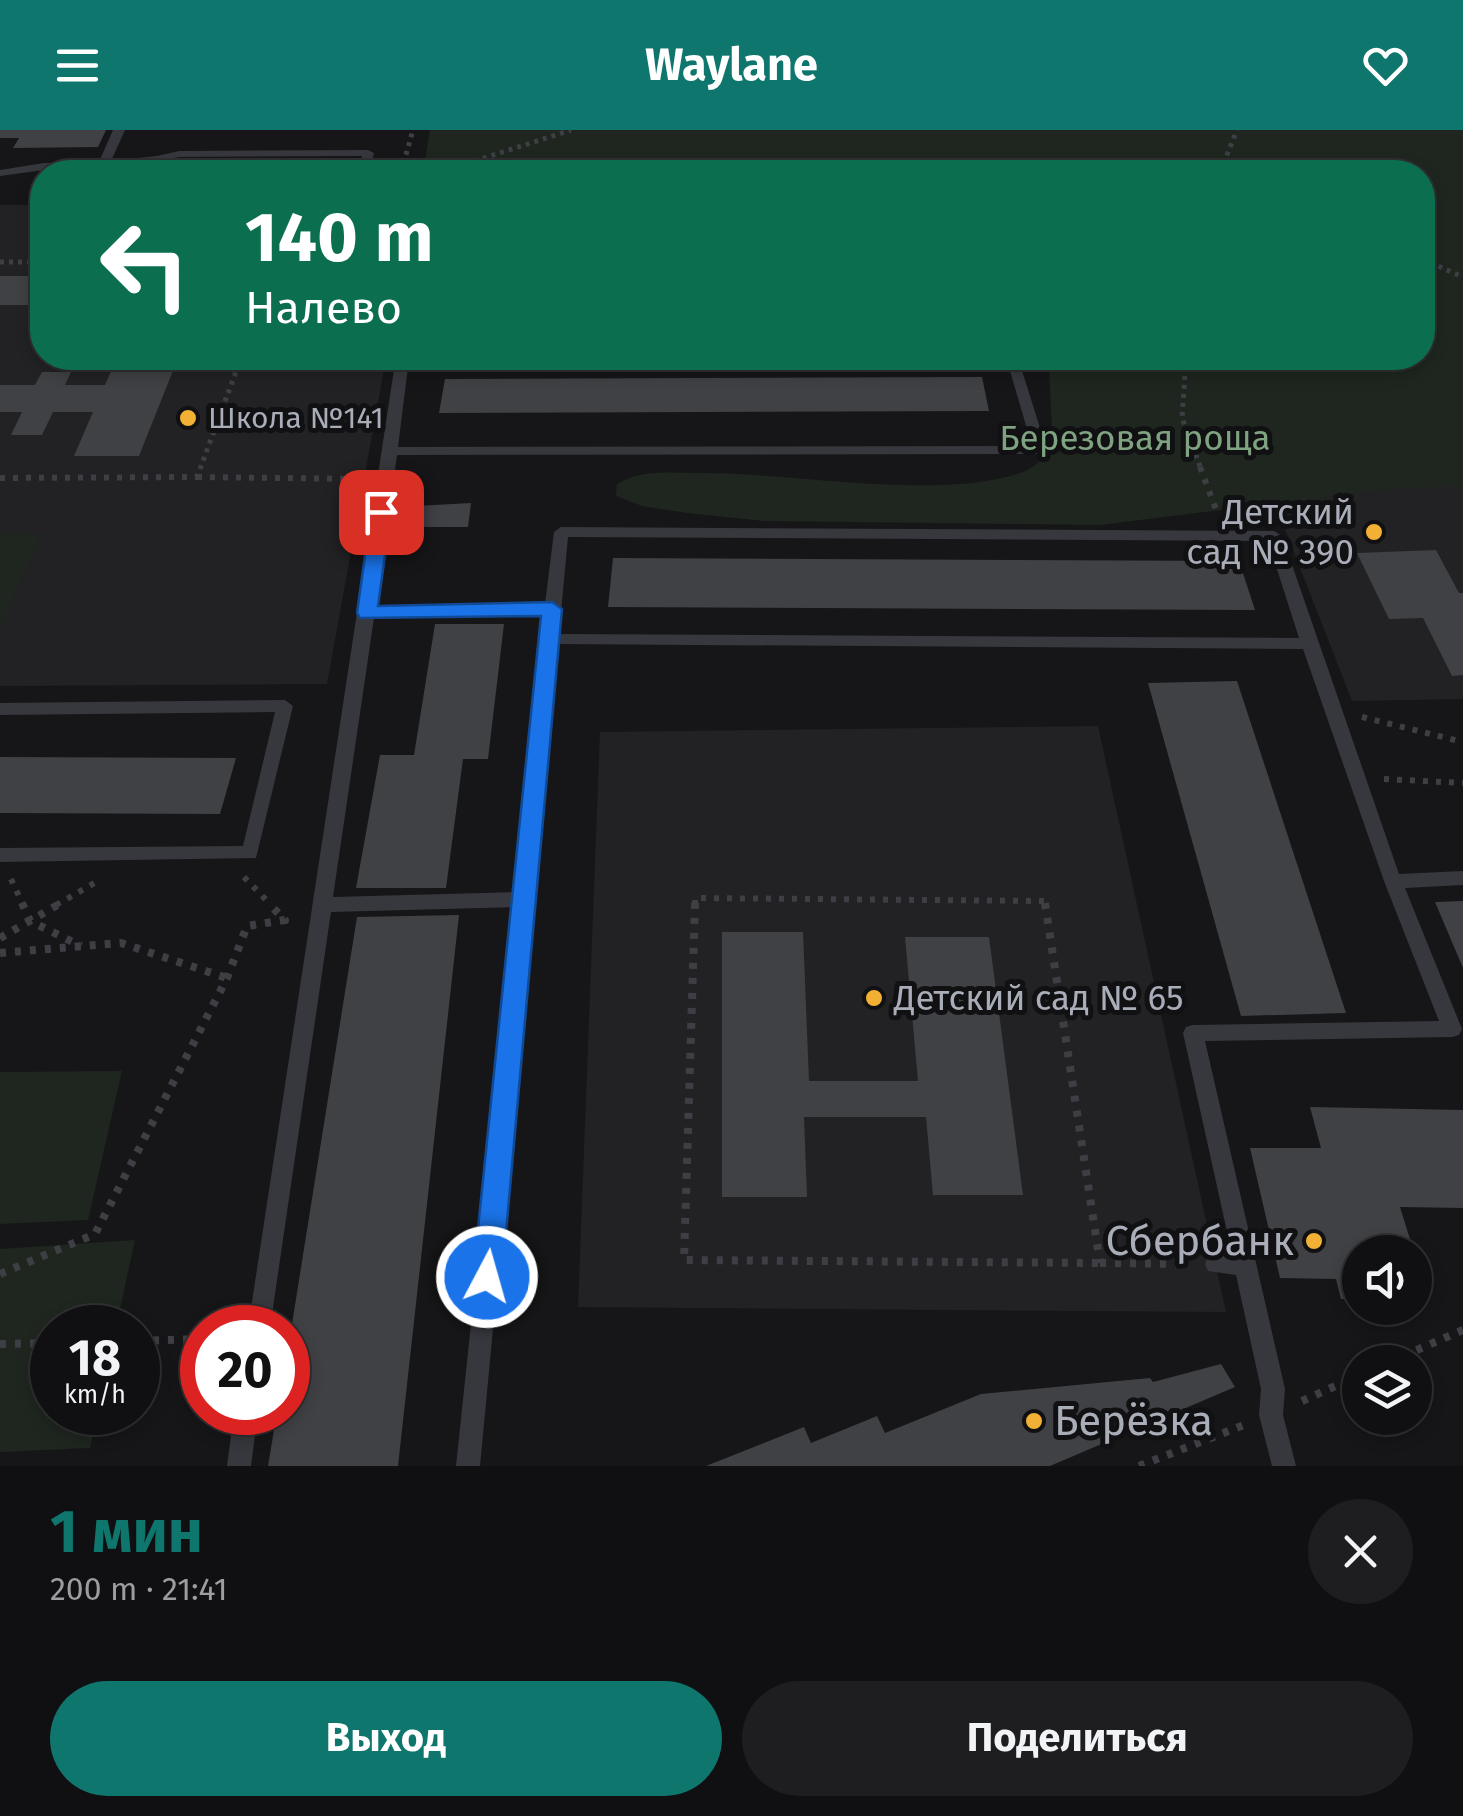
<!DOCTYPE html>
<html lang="ru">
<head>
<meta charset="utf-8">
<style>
	:root { --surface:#101012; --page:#1e1e20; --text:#f1f3f6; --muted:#9c9d9f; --line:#303032; --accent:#0f766e }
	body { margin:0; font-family:"Fira Sans",sans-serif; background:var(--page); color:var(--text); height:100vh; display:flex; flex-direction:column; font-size:38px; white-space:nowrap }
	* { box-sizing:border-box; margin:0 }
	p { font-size:32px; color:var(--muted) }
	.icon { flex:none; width:55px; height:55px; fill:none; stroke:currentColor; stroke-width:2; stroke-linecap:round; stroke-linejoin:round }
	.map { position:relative; height:1336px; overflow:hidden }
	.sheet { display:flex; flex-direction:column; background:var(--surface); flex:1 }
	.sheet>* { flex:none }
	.top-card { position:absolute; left:30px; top:30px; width:1405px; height:210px; border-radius:40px; box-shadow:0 5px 15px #0003,0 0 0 2px var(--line); background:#0b6e4f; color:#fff; overflow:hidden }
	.buttons { position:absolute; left:1342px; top:1105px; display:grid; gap:20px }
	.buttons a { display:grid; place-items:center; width:90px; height:90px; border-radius:50%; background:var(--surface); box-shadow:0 5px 15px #0003,0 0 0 2px var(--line); font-size:50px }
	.speed { position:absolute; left:30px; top:1175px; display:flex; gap:20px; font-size:50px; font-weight:700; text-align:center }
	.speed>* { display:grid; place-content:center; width:130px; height:130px; border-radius:50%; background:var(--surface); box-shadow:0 5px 15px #0003,0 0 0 2px var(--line); line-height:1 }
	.speed small { font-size:25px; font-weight:400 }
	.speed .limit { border:15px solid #d22; background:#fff; color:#111 }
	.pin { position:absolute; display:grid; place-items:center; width:85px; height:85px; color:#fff; margin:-42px; border-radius:20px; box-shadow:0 5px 15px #0006 }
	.me { position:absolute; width:110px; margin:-55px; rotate:6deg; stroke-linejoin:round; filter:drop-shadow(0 0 8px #0008) }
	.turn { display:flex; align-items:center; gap:35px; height:210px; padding:0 50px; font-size:45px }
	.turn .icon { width:130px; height:130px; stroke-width:2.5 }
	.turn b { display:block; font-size:70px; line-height:85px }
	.round { display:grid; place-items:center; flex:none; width:105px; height:105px; border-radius:52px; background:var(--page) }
	.summary { display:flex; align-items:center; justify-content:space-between; height:170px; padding:0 50px }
	h1 { font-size:60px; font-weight:700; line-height:75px; color:var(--accent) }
	.cta { display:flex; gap:20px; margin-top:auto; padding:20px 50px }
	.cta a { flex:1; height:115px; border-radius:60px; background:var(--accent); color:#fff; font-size:40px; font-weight:700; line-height:115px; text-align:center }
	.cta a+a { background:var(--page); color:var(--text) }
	header { display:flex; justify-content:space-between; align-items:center; height:130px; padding:0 50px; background:var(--accent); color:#fff; font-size:45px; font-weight:700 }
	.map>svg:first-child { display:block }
</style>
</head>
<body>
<header><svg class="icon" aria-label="menu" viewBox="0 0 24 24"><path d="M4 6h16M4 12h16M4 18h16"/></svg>Waylane<svg class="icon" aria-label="heart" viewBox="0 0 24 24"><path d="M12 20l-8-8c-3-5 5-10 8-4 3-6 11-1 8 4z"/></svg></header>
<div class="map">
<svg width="1463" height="1336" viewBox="0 0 1463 1336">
	<rect width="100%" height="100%" fill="#161618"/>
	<g fill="#222225">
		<path d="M0 75H42V228H386L327 554 0 556Z"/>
		<path d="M1463 232V569L1352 571 1221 235Z"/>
		<path d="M1098 596 1226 1182 578 1177 600 602Z"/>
	</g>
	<g fill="#1e261f">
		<path d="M430 0H1463V356L1389 359 1100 395 765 391 687 383 642 376 616 366 617 354C643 339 670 343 699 343 792 342 937 372 1023 342 1034 338 1044 327 1053 320L1049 237 1032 228H1422V42H423Z"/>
		<path d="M0 404H41L0 497Z"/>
		<path d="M122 941 88 1090 0 1094V942Z"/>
		<path d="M135 1110 116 1197 52 1198V1282L98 1283 90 1318 0 1322V1119Z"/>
	</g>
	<g fill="#404145">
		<path d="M0 0H106L98 17 13 18 19 8H0Z"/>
		<rect x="0" y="146" width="42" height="29"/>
		<path d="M117 228H178L139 326H74L93 282H53L42 305H11L22 282H0V255H35L42 242H71L65 255H105Z"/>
		<path d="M982 247 989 281 439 283 445 249Z"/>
		<path d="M471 373 468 397H415L416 376Z"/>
		<path d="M1436 420 1459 463H1463V545L1452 546 1423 488 1389 489 1357 423Z"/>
		<path d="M613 428 1239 431 1255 480 608 477Z"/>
		<path d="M435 494H504L488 629H463L446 758H356L380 625H414Z"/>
		<path d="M1237 551 1346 883 1241 886 1148 553Z"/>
		<path d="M0 627 236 628 220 684 0 683Z"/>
		<path d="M1463 771V838L1435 772Z"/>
		<path d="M459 785 398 1336H268L277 1282H288V1219L357 787Z"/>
		<path d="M722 802H803L809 951H918L905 807H989L1023 1065H933L926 987H804L807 1067H722Z"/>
		<path d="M1310 977 1463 980V1078L1400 1077 1414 1122H1360V1169H1341L1336 1149 1280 1148 1250 1018H1321Z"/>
		<path d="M1415 1130H1416L1428 1169H1415Z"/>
		<path d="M1221 1234 1235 1257 1050 1336H706L804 1297 811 1313 877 1286 885 1303 981 1264 1150 1248 1153 1252Z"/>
	</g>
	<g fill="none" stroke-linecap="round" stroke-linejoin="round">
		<g stroke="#3d3f44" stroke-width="5" stroke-dasharray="4 5" stroke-linecap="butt">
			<path d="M401 42 413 0"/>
			<path d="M440 42 571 0"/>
			<path d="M1220 42 1237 0"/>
			<path d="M1422 129 1463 147"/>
			<path d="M0 132H42"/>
			<path d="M1186 228 1182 288 1201 339"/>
			<path d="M200 339 241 228"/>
		</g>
		<g stroke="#3d3f44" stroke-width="6" stroke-dasharray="5 8" stroke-linecap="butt">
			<path d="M1200 337 1218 385"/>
			<path d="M197 347 359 349"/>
			<path d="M0 348 197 347 201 337"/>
			<path d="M1362 587 1463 612"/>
			<path d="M1384 649 1463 653"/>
			<path d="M244 747 271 775"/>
			<path d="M11 749 23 775"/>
			<path d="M56 775 98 751"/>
			<path d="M695 775V768L1045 771 1046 775"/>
		</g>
		<g stroke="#3d3f44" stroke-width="8" stroke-dasharray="6 9" stroke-linecap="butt">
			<path d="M22 773 30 791 81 816"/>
			<path d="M695 773 684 1130 1100 1133"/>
			<path d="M1045 773 1100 1133"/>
			<path d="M0 808 61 773"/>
			<path d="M0 823 121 813 227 848"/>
			<path d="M1100 1133 1190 1134"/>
			<path d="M0 1144 95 1104 227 848 247 796 285 790 268 773"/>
			<path d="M138 1211 202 1209"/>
			<path d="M0 1214 52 1213"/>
			<path d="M1389 1232 1463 1200"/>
			<path d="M1302 1271 1360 1245"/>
			<path d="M1139 1336 1244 1295"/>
		</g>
		<g fill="#37383d" fill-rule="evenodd">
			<path d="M113 0H125L111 31 157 26 179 21 368 20 374 23 369 42H358L362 26 179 27 135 36 44 40 0 46V40L44 33 99 32Z"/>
			<path d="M707 228H1018L1047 320 1040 324 397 325 376 478 545 474 554 402 561 397 1274 401 1282 406 1399 744 1463 741V755L1405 758 1462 899 1459 905 1452 907 1205 911 1285 1259 1283 1285 1296 1336H1272L1259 1285 1261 1259 1236 1145 1208 1141 1205 1134 1208 1127 1232 1124 1183 903 1186 897 1193 895 1439 891 1384 751 1303 519 558 514 480 1336H456L515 777 331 782 270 1198H248L395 233 402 229ZM1008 234 1032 316 398 317 408 237ZM568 407 1268 411 1299 508 559 504ZM544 484 516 762 333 767 374 488Z"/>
			<path d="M285 570 293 576 256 728 0 732V718L243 716 275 582 0 585V573Z"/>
			<path d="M234 1282H258L251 1336H227Z"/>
		</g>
	</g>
	<path fill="#1a73e8" stroke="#114b97" stroke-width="2.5" d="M381 376 391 382 378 476 552 472 562 479 502 1147 497 1157 487 1160 477 1157 473 1147 541 486 360 488 357 483 371 382Z"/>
	<g fill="#f2b134" stroke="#111113" stroke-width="4">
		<circle cx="188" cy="288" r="10"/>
		<circle cx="1374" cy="402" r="10"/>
		<circle cx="874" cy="868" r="10"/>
		<circle cx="1314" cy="1111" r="10"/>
		<circle cx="1034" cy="1291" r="10"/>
	</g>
	<g text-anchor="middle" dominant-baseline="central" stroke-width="10" stroke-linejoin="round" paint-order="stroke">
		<g font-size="30" fill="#a8adb8" stroke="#111113" text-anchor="start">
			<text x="208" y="288">Школа №141</text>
		</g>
		<g font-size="35" fill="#7fa381" stroke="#111113">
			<text x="1135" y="308">Березовая роща</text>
		</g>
		<g font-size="35" fill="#a8adb8" stroke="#111113" text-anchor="end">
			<text x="1354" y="382">Детский<tspan x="1354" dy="40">сад № 390</tspan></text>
			<text x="894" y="868" text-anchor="start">Детский сад № 65</text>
		</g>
		<g font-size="42" fill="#a8adb8" stroke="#111113" text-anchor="end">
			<text x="1294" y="1111">Сбербанк</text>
			<text x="1054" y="1291" text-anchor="start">Берёзка</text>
		</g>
	</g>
</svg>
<div class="buttons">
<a><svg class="icon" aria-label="sound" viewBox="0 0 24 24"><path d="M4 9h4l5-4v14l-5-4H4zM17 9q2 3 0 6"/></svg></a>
<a><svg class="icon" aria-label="layers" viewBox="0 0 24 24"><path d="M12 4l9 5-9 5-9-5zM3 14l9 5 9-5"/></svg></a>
</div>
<div class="speed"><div>18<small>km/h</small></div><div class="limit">20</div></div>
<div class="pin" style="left:381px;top:382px;background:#d93025"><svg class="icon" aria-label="arrive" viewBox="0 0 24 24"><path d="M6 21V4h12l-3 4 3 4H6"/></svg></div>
<svg class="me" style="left:487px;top:1147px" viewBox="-20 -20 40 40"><circle r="17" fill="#1a73e8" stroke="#fff" stroke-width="3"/><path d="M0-11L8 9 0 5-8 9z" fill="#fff"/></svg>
<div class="top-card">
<div class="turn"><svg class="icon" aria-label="left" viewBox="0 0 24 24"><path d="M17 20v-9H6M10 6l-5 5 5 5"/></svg><div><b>140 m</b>Налево</div></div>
</div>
</div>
<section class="sheet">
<div class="summary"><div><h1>1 мин</h1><p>200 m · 21:41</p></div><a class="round"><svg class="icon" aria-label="close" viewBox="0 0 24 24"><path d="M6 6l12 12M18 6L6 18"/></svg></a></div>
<div class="cta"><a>Выход</a><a>Поделиться</a></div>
</section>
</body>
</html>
